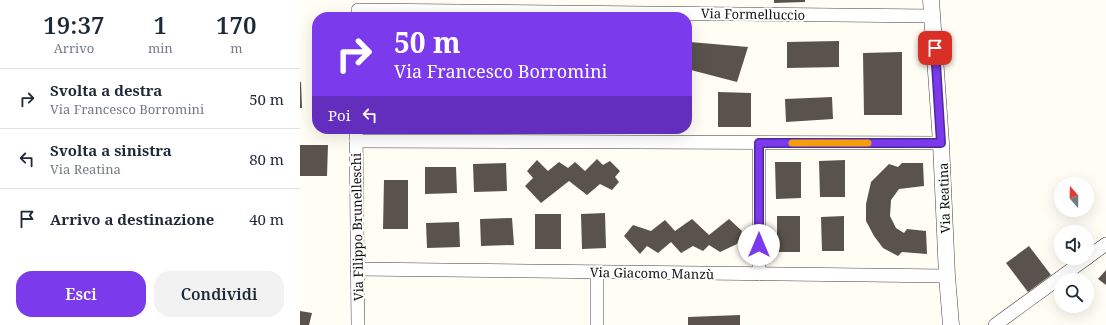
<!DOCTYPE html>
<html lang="it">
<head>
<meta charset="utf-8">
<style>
	:root { --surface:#fff; --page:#f2f2f3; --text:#1f2937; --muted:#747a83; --line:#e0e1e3; --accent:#7c3aed }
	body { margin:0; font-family:"Noto Serif",serif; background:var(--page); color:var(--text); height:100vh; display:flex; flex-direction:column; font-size:15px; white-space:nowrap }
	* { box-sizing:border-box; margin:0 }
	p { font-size:13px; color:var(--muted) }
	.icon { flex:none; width:22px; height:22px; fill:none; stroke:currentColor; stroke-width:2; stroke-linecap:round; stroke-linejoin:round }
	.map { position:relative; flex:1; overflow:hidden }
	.sheet { display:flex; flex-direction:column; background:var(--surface); width:300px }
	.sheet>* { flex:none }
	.top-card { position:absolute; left:12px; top:12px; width:380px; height:122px; border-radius:16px; box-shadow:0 4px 16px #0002; background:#7c3aed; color:#fff; overflow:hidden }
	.needle { width:26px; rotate:340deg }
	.controls { position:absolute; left:754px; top:177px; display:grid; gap:8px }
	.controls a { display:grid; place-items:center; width:40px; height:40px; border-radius:50%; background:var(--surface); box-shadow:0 4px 16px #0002; font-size:20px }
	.pin { position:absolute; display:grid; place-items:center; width:34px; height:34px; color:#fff; margin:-17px; border-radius:8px; box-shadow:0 2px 6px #0006 }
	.me { position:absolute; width:44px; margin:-22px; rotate:0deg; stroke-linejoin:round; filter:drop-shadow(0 0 3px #0008) }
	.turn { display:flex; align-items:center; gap:14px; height:84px; padding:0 16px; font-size:18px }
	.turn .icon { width:52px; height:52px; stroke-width:2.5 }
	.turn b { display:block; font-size:28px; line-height:34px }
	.then { display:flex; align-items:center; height:38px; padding:0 16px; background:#0003; gap:8px; font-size:15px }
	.eta { display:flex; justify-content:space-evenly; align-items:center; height:68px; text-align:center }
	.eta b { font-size:24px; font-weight:600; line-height:28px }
	.primary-button { display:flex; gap:8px; margin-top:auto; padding:8px 16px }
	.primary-button a { flex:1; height:46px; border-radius:16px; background:var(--accent); color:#fff; font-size:16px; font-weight:600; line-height:46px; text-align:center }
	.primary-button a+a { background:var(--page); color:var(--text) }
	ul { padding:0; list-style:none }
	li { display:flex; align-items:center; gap:12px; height:60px; padding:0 16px; border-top:1px solid var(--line) }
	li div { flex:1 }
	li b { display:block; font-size:15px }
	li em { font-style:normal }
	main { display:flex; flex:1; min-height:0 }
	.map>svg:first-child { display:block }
</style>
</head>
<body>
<main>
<section class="sheet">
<div class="eta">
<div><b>19:37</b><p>Arrivo</p></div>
<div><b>1</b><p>min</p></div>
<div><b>170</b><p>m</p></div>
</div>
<ul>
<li><svg class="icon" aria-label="right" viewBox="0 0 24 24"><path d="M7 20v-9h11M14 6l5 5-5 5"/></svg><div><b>Svolta a destra</b><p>Via Francesco Borromini</p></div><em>50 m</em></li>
<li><svg class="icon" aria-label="left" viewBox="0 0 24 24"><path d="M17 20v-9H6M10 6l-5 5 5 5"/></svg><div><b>Svolta a sinistra</b><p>Via Reatina</p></div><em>80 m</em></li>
<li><svg class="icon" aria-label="arrive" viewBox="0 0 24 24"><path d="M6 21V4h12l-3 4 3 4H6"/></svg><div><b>Arrivo a destinazione</b></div><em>40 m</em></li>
</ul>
<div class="primary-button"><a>Esci</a><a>Condividi</a></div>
</section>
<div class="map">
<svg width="806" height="325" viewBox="0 0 806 325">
	<rect width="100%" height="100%" fill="#fffdf4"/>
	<g fill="#59524d">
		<path d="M474 0H505V2L474 3Z"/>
		<path d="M539 41V67L487 68V42Z"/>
		<path d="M390 42 448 47 437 82 387 69V56Z"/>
		<path d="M602 52V115H564L563 53Z"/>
		<path d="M0 82H1L2 108H0Z"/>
		<path d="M418 92 451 93V127H418Z"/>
		<path d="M532 97 533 119 486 122 485 99Z"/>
		<path d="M0 145H28L27 176H0Z"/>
		<path d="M297 159 303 165 310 161 320 171 315 177 319 182 312 190 300 184 287 195 269 181 241 203 225 186 233 178 227 171 237 160 248 171 259 162 268 168 275 162 285 171Z"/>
		<path d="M545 160V197H520L519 161Z"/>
		<path d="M475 162H501V198L476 199Z"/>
		<path d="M206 163 207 191 174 192 173 164Z"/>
		<path d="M602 163H623L624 186 599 189 591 200 590 216 596 228 604 233 607 229 626 231 627 254 602 252 598 256 583 248 574 236 566 221V204L571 182 589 164 598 167Z"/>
		<path d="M125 167H156L157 193 125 194Z"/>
		<path d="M84 180H108V229H83Z"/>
		<path d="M305 213 306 248 282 249 281 214Z"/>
		<rect x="235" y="214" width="26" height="35"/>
		<rect x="477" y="216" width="23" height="36"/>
		<path d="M544 216V251H522L521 217Z"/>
		<path d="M212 218 214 245 181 246 180 219Z"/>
		<path d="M392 219 409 235 429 219 442 231 437 244 420 252 409 245 403 251 393 246 381 253 371 242 358 253 347 246 340 254 324 236 333 225 351 231 365 220 375 231Z"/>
		<path d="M159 222 160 247 127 248 126 223Z"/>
		<path d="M729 246 751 275 728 292 706 263Z"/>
		<path d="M806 270V285L798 279Z"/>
		<path d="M0 311 12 313 9 325H0Z"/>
		<path d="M440 315V325H388V317Z"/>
	</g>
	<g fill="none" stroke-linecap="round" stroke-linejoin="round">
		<g stroke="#434343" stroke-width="14">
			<g id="minor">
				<path d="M58 17V10L632 16"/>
				<path d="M56 129 58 325"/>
				<path d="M56 141 641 143"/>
				<path d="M459 143V274"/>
				<path d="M787 258 806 244"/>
				<path d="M57 269 647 276"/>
				<path d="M297 325V272"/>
				<path d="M695 325 787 258"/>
			</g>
		</g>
		<g stroke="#434343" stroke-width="17">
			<path id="tertiary" d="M631 0 641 143 647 276 651 325"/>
		</g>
		<use href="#minor" stroke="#fff" stroke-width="13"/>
		<use href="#tertiary" stroke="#fff" stroke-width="16"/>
	</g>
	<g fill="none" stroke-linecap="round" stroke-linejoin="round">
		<g stroke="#51269a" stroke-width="10">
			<path id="route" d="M459 245V143H641L635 48"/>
		</g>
		<use href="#route" stroke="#7c3aed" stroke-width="7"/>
		<path stroke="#f59e0b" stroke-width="7" d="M492 143H568"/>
	</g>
	<g text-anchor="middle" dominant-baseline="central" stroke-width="4" stroke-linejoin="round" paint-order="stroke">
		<g font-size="13" fill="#101010" stroke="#fff">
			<text transform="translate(453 14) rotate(1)">Via Formelluccio</text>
			<text transform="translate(644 198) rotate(-92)">Via Reatina</text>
			<text transform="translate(57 227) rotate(-91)">Via Filippo Brunelleschi</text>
			<text transform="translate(352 273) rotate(1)">Via Giacomo Manzù</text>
		</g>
	</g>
</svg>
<div class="controls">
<a><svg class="needle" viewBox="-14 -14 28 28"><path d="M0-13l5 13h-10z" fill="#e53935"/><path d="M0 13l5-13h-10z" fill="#747a83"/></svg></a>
<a><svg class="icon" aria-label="sound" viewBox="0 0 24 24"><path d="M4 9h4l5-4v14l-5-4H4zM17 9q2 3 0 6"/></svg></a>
<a><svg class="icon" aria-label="search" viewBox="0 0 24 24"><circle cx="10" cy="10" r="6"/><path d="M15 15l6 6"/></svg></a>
</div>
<div class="pin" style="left:635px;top:48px;background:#d93025"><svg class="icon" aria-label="arrive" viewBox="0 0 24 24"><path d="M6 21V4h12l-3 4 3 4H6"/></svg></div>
<svg class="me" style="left:459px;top:245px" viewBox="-20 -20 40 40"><circle r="19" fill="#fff"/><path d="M0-13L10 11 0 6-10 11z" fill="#7c3aed"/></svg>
<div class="top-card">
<div class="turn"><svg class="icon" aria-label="right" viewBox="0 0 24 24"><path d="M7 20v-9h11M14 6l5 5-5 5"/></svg><div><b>50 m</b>Via Francesco Borromini</div></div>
<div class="then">Poi<svg class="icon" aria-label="left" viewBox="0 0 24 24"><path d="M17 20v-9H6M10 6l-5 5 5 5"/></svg></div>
</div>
</div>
</main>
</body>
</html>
